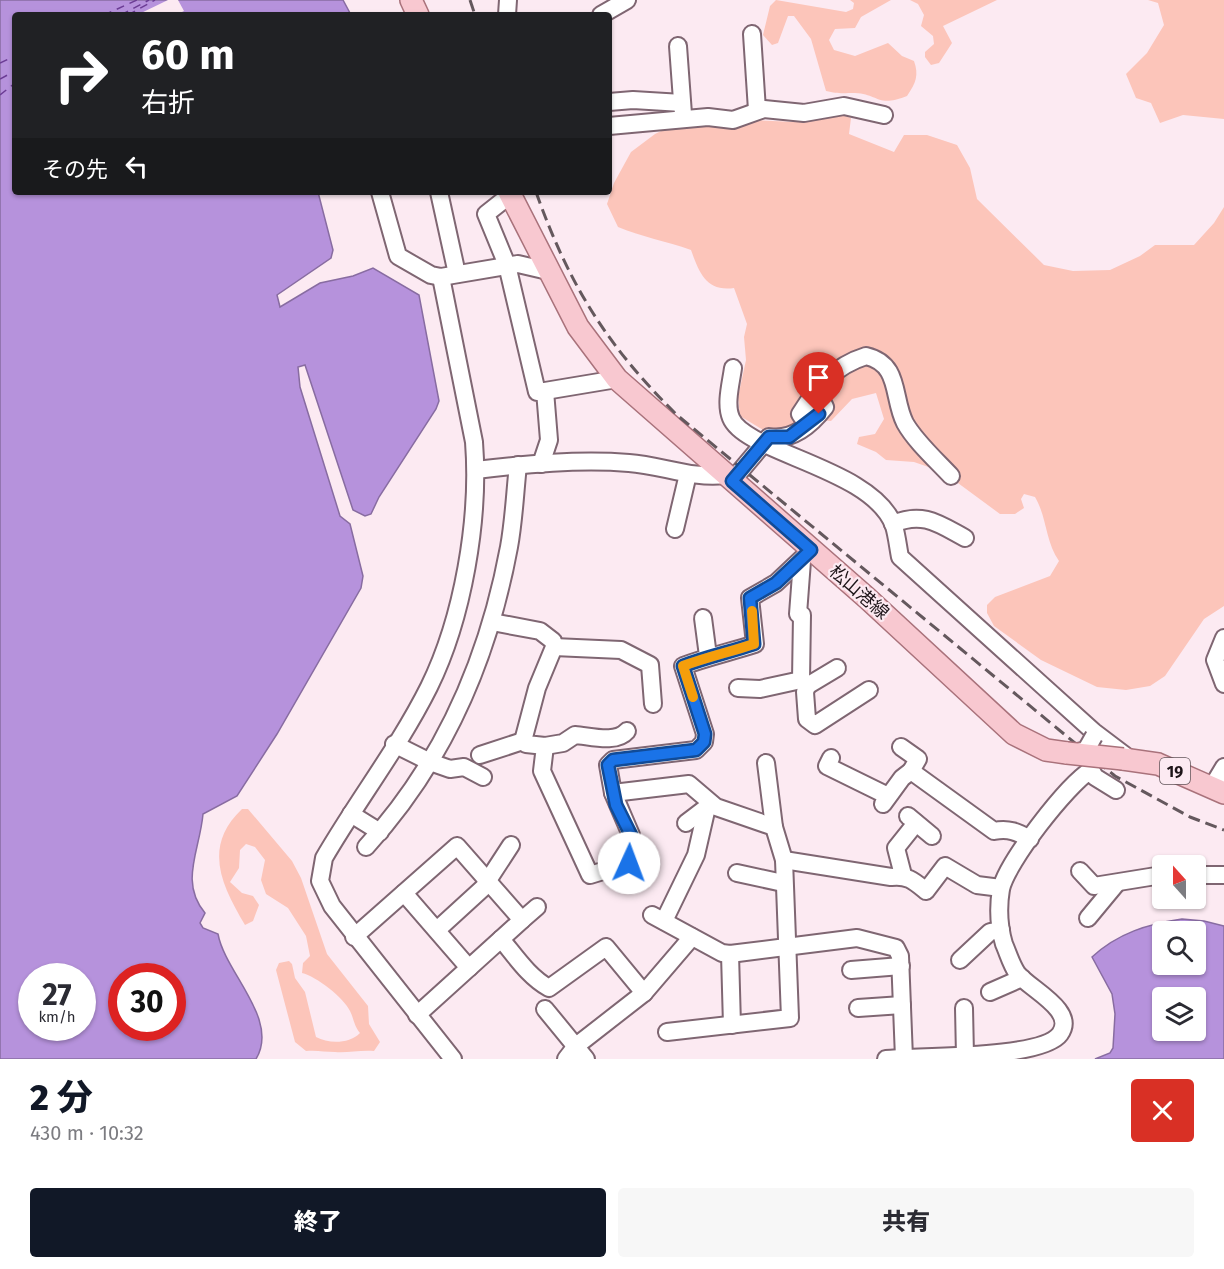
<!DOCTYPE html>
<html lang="ja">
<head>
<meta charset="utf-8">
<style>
	:root { --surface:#fff; --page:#f7f7f7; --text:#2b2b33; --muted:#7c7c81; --accent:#111827 }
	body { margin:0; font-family:"Fira Sans","Noto Sans JP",sans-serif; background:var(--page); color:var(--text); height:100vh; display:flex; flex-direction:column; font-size:22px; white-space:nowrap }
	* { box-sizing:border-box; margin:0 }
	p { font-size:20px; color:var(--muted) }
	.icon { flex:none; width:33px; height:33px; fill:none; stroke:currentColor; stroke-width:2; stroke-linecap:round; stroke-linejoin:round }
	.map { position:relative; height:1059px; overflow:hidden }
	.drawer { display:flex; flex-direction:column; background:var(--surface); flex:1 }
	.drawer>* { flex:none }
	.guide { position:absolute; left:12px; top:12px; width:600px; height:183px; border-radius:6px; box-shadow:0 2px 4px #0004; background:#202124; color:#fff; overflow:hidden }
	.needle { width:39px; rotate:339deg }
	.buttons { position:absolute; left:1152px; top:855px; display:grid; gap:12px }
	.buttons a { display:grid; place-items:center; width:54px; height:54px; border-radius:6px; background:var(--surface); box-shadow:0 2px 4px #0004; font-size:30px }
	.speed { position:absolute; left:18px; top:963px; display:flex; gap:12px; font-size:30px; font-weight:700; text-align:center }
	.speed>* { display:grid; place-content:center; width:78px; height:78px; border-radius:50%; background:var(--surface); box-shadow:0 2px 4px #0004; line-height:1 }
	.speed small { font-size:15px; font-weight:400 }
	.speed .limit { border:9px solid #d22; background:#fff; color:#111 }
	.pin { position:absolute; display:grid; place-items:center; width:51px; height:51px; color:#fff; margin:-62px -26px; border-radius:50% 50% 50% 0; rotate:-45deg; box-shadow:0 0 6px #0007 }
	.pin .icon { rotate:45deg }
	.me { position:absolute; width:66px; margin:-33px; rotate:2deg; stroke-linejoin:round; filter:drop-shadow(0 0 4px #0008) }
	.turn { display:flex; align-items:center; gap:21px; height:126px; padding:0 30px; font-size:27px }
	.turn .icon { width:78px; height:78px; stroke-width:2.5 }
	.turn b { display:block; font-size:42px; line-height:51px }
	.then { display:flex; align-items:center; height:57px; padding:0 30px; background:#0003; gap:12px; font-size:22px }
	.round { display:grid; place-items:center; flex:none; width:63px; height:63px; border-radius:6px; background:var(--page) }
	.summary { display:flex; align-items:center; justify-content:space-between; height:102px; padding:0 30px }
	h1 { font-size:36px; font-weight:800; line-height:45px; color:var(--accent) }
	.cta { display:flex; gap:12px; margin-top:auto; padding:12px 30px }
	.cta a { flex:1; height:69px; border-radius:6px; background:var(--accent); color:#fff; font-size:24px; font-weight:800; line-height:69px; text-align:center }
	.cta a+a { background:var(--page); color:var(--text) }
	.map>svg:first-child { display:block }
</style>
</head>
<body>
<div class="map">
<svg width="1224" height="1059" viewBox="0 0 1224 1059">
	<rect width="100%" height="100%" fill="#fceaf2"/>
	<g fill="#fcc5ba">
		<path d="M776 0 846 12 853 9 854 3 850 0H891L861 17 855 28 835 29 829 40 834 50 855 56 888 43 902 56 914 61C919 75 916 83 907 96 877 108 879 94 855 93 843 93 838 94 826 91L811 39 794 16H788L778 43 772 45 763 35 770 6Z"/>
		<path d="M910 0H997L943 26 952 43 939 63 931 65 925 57V52L934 44 933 36 921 26 924 15 918 4Z"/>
		<path d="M1148 0H1224V119L1183 115 1160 123 1151 103 1136 98 1126 74 1147 53 1164 25 1158 3Z"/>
		<path d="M836 113 851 118 849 134 894 152 904 135H927L957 145 970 168 977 199 1044 265 1073 271 1110 270 1140 256 1155 245H1194L1214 223 1224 207V606L1204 619 1165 676 1150 686 1126 690 1097 687 1041 660 994 626 987 613V605L995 597 1050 576 1059 561C1045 541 1047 517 1035 497L1024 494 1021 499 1024 508 1015 514H1000L943 472 914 462 886 460 876 452 857 444 859 437 875 434 884 419 876 393 852 399 831 421 820 420 807 428 765 431 740 416 738 397 746 360 744 337 747 324 734 288C706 292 699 272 691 250 666 241 642 237 618 227L607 204 614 183 631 152 655 134 690 117 794 122Z"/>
		<path d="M242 809H248L292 861 301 878 327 954 368 1006 369 1024 380 1042 374 1051C360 1050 347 1053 335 1052 325 1052 317 1050 306 1051L295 1042 276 970 279 963 289 961 292 964 295 978 305 992 316 1037C329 1044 349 1044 360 1033 354 1026 354 1019 350 1011 344 998 316 976 302 973L303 963 310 956 306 936 288 908 266 894 261 880 265 860 255 847 246 844 240 850 239 868 230 882 242 893 253 896 259 905 253 921 245 925C222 886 202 847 242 809Z"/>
	</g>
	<g fill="#b692dc" stroke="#886ca1" stroke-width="1.5" fill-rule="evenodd">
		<path d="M0 0H343L351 15H15V192H318L333 250 331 258 277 295 280 307 320 283 353 276 373 268 419 295 439 401 436 409 379 497 371 514 365 516 353 510 305 365 298 367 300 387 340 516 350 524 363 576 361 588 277 734 237 796 203 814C200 850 179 882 205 913L200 923 203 928 218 934C225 973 280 1019 256 1059H0ZM32 976H82V1028H32ZM122 976H172V1028H122Z"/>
		<path d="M1182 919 1204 921 1224 926V1059H1095L1110 1053 1113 1048 1115 1014 1112 994 1092 957C1118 933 1148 924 1182 919ZM1162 932H1196V964H1162ZM1162 998H1196V1030H1162Z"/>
	</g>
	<path fill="#fceaf2" d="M168 0H178L184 11 176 15H137Z"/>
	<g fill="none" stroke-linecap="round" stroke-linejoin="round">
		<g stroke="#6b3c94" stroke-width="1.5" stroke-dasharray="8 6" stroke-linecap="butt">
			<path d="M104 15 137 0"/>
			<path d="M121 15 149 0"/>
			<path d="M128 15 155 0"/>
			<path d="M0 63 15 56"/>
			<path d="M0 79 15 71"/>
			<path d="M0 95 15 83"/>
		</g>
		<g stroke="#7f6672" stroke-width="20">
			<g id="minor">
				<path d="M507 15 508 0"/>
				<path d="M601 15 627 0"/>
				<path d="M752 34 757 110"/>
				<path d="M678 46 683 114"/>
				<path d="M609 102 633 100 682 103"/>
				<path d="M609 126 708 117 733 120 764 109 804 113 844 106 884 115"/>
				<path d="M380 192 398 256 431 275 441 277 518 264 548 271"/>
				<path d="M439 192 457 274"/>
				<path d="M510 195 486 214 507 265 537 392 545 391 549 440 541 464"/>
				<path d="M441 277 474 442C480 519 463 618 429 687 399 747 357 801 324 858L320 881 332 906 453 1059"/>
				<path d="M733 368C731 383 725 404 731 418 745 453 873 468 894 526 897 536 898 547 900 557L1094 732 1131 760"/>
				<path d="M545 391 617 379"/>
				<path d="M476 470C526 464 579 459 629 463 661 465 692 479 725 475"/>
				<path d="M732 481 769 437C792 441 811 425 825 407L823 403 802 417 800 414C817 387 834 366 866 356 901 364 892 398 905 423 915 441 936 460 951 476"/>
				<path d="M893 524C923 511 939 524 965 538"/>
				<path d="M675 529 688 474"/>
				<path d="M703 618 708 656"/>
				<path d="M492 622 540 631 553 641 554 647 537 688 523 741 526 744 545 746 542 771 590 875 629 863 631 835 613 793"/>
				<path d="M1224 638 1215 660 1224 684"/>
				<path d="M554 647 621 650 650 665 653 704"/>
				<path d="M801 680 807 686 805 692 807 719 815 725 869 690"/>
				<path d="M807 686 837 668"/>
				<path d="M738 688 760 689 801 680 802 615 798 614 802 561"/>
				<path d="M394 744 430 762 450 769 464 767 483 777"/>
				<path d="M545 746 563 743 575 735C590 736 616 744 627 731"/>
				<path d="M901 747 918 759 911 771"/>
				<path d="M480 755 523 741"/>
				<path d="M831 758 827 766 888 796"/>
				<path d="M766 763 774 827"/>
				<path d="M1212 787 1224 767"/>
				<path d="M883 804 902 778 911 771 994 831C1009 828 1017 832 1030 839"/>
				<path d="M351 814 380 832"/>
				<path d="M908 816 932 836"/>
				<path d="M686 823 711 804"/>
				<path d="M366 847C444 762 488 660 509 547 514 520 515 492 518 465"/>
				<path d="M784 860 891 877C908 875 914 881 926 891L945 866 977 885 1001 888"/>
				<path d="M1080 871 1094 886 1162 875"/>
				<path d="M737 873 783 883"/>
				<path d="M903 875 896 848 916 823"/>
				<path d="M1196 875H1224"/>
				<path d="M404 893 469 968"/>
				<path d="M652 915 722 953 730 954 857 938 896 948 900 956 904 1058"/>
				<path d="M1088 918 1117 883"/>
				<path d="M522 920 537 907"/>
				<path d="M664 921 696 855 707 807"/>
				<path d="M437 930 483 888 511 845"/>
				<path d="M354 937 457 846 522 920 417 1015"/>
				<path d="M501 939C516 957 529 977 549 988L606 947 644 993"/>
				<path d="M730 954 732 1025"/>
				<path d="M960 960 990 932 1001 930"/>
				<path d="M851 970 901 966"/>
				<path d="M990 992 1022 978"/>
				<path d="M858 1008 902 1005"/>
				<path d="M964 1008 965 1056"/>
				<path d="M545 1009 586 1059"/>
				<path d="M667 1032 790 1018 784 860 774 827 716 807 689 784 613 793 608 765 613 760 696 750 704 742 705 734 683 666C707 657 730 652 755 644L750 598 776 583 811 550"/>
				<path d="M566 1059 576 1046 644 993 692 937"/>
				<path d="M886 1059C919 1056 1042 1059 1060 1034 1077 1010 1029 989 1017 973 1011 964 1008 953 1004 944 999 927 998 907 1001 889 1007 862 1067 785 1091 770L1095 777 1116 790"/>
			</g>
		</g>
		<g stroke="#a9727b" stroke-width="24">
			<g id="major">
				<path d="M411 0 418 15"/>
				<path d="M509 192 578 327 617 379 867 598 1014 734 1046 750 1067 753"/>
				<path d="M1123 759 1158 764 1224 793"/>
			</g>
		</g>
		<use href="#minor" stroke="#fff" stroke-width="16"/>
		<use href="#major" stroke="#f8c8d0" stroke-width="21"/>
		<g stroke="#64585d" stroke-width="3" stroke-dasharray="12 6" stroke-linecap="butt">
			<path d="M470 0 475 15"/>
			<path d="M536 192C569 285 607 346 677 415L1115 776 1190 817 1224 830"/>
		</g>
		<g stroke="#7f6672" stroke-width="20" stroke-linecap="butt">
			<path id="minor-bridge" d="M1071 754 1086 750 1094 736"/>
		</g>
		<g stroke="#a9727b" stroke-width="24" stroke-linecap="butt">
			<path id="major-bridge" d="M1067 753 1123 759"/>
		</g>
		<use href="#minor-bridge" stroke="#fff" stroke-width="16"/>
		<use href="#major-bridge" stroke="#f8c8d0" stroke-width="21"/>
	</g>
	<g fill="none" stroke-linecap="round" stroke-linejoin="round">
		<g stroke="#114b97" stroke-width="15">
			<path id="route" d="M629 863 631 835 616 805 608 765 613 760 696 750 704 742 705 734 683 666C707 657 730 652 754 644L750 598 776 583 811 550 732 481 769 437H789L819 414"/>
		</g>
		<use href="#route" stroke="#1a73e8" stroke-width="10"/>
		<path stroke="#f59e0b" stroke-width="10" d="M693 697 683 666C707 657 730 652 754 644L752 611"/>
	</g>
	<g text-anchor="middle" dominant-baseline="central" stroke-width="4.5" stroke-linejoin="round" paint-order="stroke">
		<rect fill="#fceaf2" stroke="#605459" stroke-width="1.5" x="1160" y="758" width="30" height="26" rx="4.5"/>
		<g font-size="16" font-weight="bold" fill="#1d1418">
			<text x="1175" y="771">19</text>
		</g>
		<g font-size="18" fill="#1d1418" stroke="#fceaf2">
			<text transform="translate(859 592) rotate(41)">松山港線</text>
		</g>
	</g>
</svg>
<div class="buttons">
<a><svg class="needle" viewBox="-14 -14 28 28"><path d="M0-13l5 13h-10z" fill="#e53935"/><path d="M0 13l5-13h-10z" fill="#7c7c81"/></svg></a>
<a><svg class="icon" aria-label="search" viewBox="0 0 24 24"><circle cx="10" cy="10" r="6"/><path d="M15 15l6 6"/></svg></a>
<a><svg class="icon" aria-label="layers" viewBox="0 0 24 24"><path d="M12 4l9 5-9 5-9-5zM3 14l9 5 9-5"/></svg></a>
</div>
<div class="speed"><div>27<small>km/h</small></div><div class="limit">30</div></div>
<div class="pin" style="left:819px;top:414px;background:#d93025"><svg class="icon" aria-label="arrive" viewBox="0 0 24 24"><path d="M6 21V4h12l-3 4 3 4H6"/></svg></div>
<svg class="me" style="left:629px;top:863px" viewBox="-20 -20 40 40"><circle r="19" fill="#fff"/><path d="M0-13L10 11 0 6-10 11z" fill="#1a73e8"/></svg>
<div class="guide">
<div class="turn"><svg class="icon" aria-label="right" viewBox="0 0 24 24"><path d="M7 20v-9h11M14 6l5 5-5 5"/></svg><div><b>60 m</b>右折</div></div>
<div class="then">その先<svg class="icon" aria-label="left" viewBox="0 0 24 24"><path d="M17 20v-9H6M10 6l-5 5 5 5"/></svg></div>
</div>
</div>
<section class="drawer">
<div class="summary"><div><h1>2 分</h1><p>430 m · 10:32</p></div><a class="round" style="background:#d93025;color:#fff"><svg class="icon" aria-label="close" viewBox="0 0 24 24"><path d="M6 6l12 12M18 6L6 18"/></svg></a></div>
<div class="cta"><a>終了</a><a>共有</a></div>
</section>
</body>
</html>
